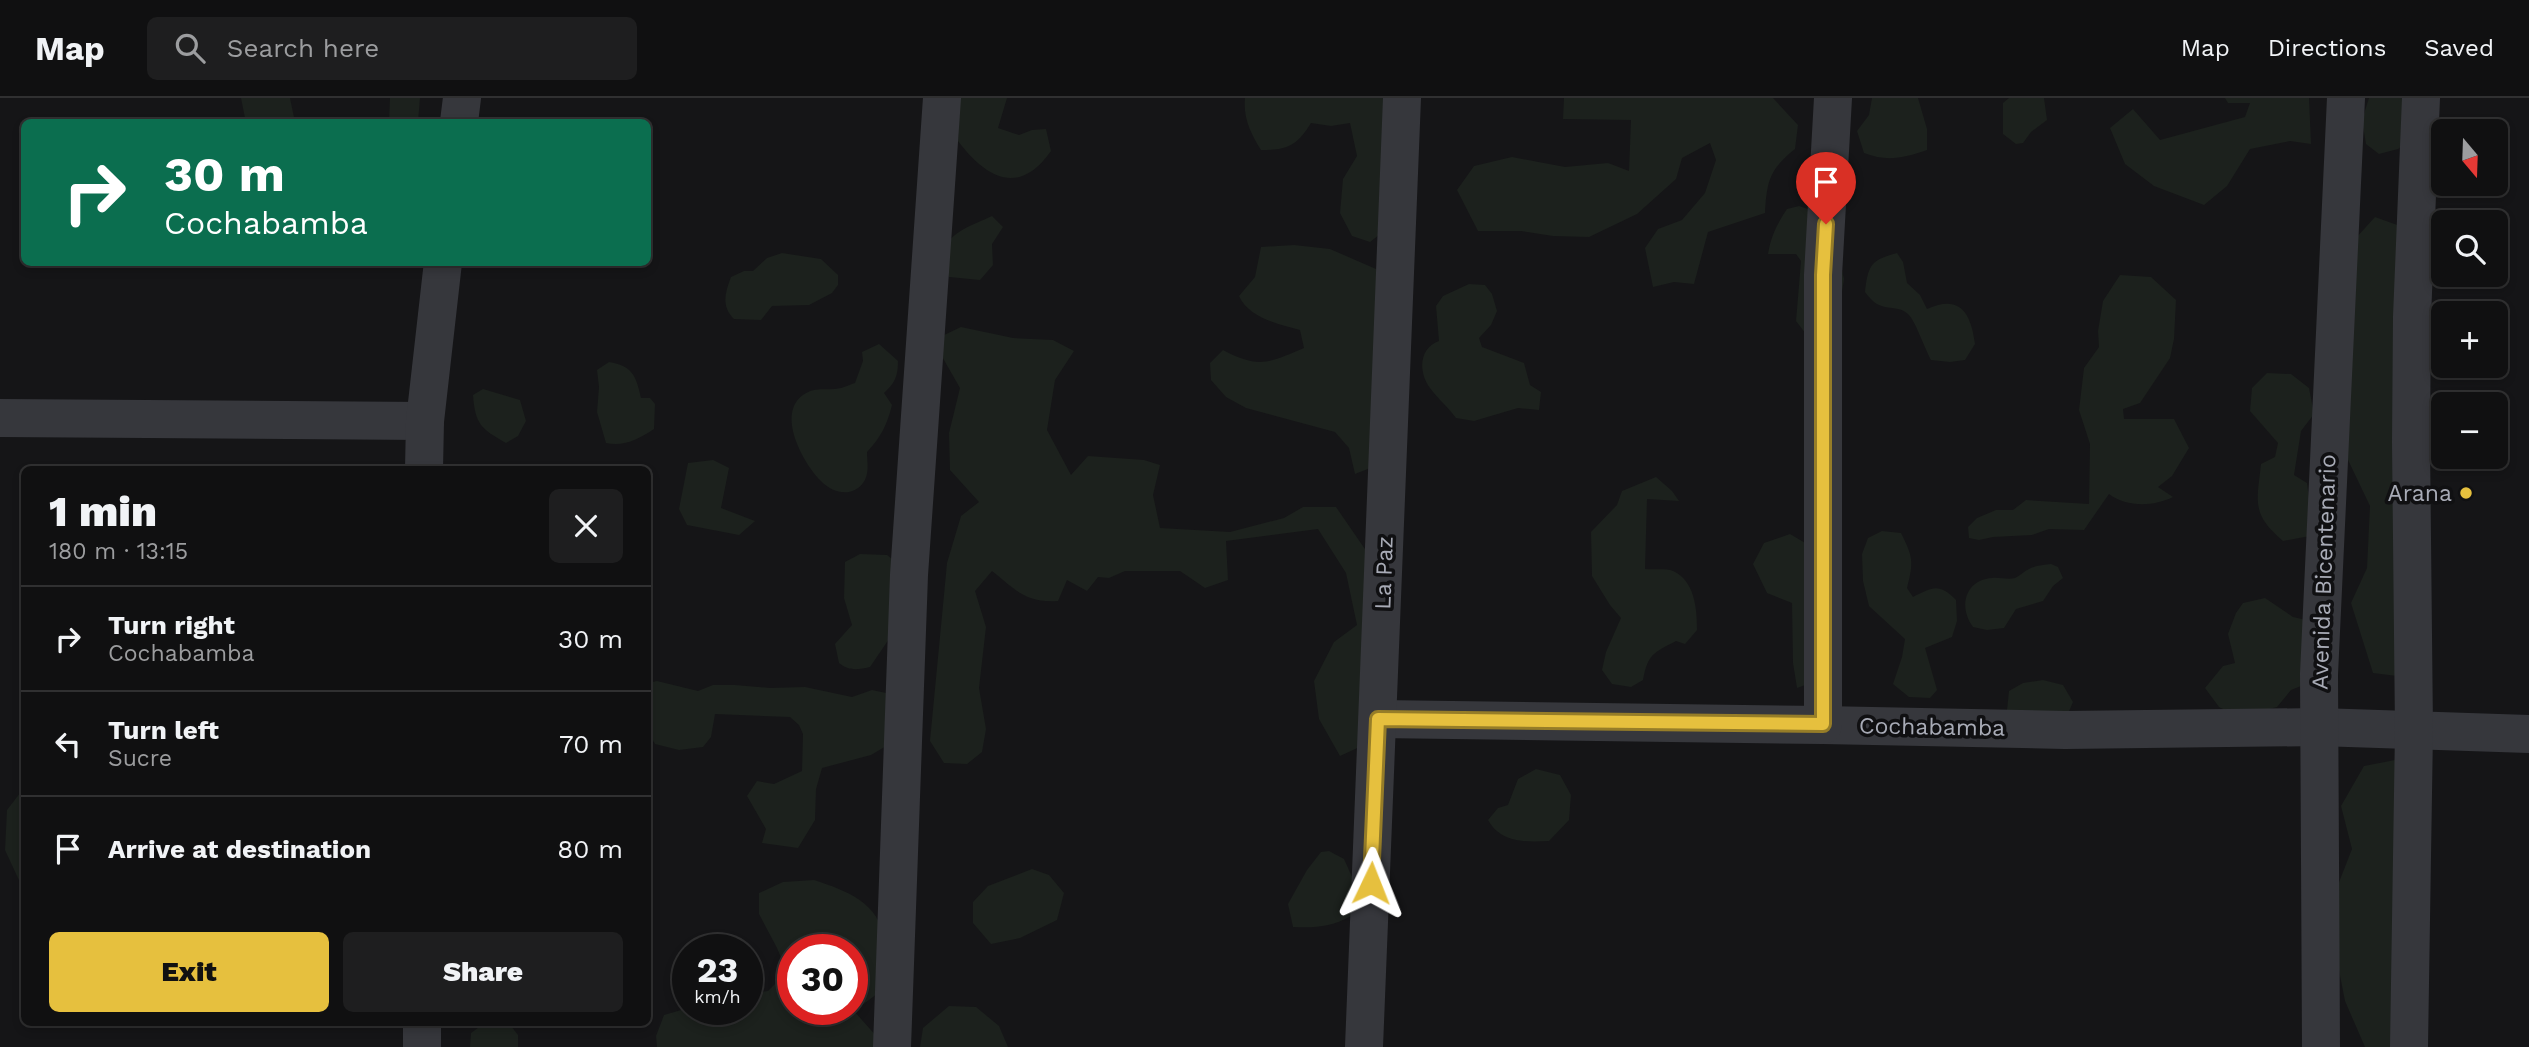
<!DOCTYPE html>
<html lang="en">
<head>
<meta charset="utf-8">
<style>
	:root { --surface:#101011; --page:#1e1e1f; --text:#f1f3f6; --muted:#9c9d9f; --line:#303031; --accent:#e6c03e }
	body { margin:0; font-family:"Work Sans",sans-serif; background:var(--page); color:var(--text); height:100vh; display:flex; flex-direction:column; font-size:26px; white-space:nowrap }
	* { box-sizing:border-box; margin:0 }
	p { font-size:23px; color:var(--muted) }
	.icon { flex:none; width:38px; height:38px; fill:none; stroke:currentColor; stroke-width:2; stroke-linecap:round; stroke-linejoin:round }
	.map { position:relative; flex:1; overflow:hidden }
	.sheet { position:absolute; left:21px; top:368px; width:630px; height:560px; display:flex; flex-direction:column; background:var(--surface); border-radius:10px; box-shadow:0 4px 10px #0003,0 0 0 2px var(--line) }
	.sheet>* { flex:none }
	.top-card { position:absolute; left:21px; top:21px; width:630px; height:147px; border-radius:10px; box-shadow:0 4px 10px #0003,0 0 0 2px var(--line); background:#0b6e4f; color:#fff; overflow:hidden }
	.needle { width:46px; rotate:161deg }
	.tools { position:absolute; left:2431px; top:21px; display:grid; gap:14px }
	.tools a { display:grid; place-items:center; width:77px; height:77px; border-radius:10px; background:var(--surface); box-shadow:0 4px 10px #0003,0 0 0 2px var(--line); font-size:35px }
	.speed { position:absolute; left:672px; top:836px; display:flex; gap:14px; font-size:35px; font-weight:700; text-align:center }
	.speed>* { display:grid; place-content:center; width:91px; height:91px; border-radius:50%; background:var(--surface); box-shadow:0 4px 10px #0003,0 0 0 2px var(--line); line-height:1 }
	.speed small { font-size:18px; font-weight:400 }
	.speed .limit { border:10px solid #d22; background:#fff; color:#111 }
	.pin { position:absolute; display:grid; place-items:center; width:60px; height:60px; color:#fff; margin:-72px -30px; border-radius:50% 50% 50% 0; rotate:-45deg; box-shadow:0 0 7px #0007 }
	.pin .icon { rotate:45deg }
	.me { position:absolute; width:77px; margin:-38px; rotate:2deg; stroke-linejoin:round; filter:drop-shadow(0 0 5px #0008) }
	.turn { display:flex; align-items:center; gap:24px; height:147px; padding:0 28px; font-size:32px }
	.turn .icon { width:91px; height:91px; stroke-width:2.5 }
	.turn b { display:block; font-size:49px; line-height:60px }
	.round { display:grid; place-items:center; flex:none; width:74px; height:74px; border-radius:10px; background:var(--page) }
	.summary { display:flex; align-items:center; justify-content:space-between; height:119px; padding:0 28px }
	h1 { font-size:42px; font-weight:800; line-height:52px }
	.action { display:flex; gap:14px; margin-top:auto; padding:14px 28px }
	.action a { flex:1; height:80px; border-radius:10px; background:var(--accent); color:#111; font-size:28px; font-weight:800; line-height:80px; text-align:center }
	.action a+a { background:var(--page); color:var(--text) }
	ul { padding:0; list-style:none }
	li { display:flex; align-items:center; gap:21px; height:105px; padding:0 28px; border-top:2px solid var(--line) }
	li div { flex:1 }
	li b { display:block; font-size:26px }
	li em { font-style:normal }
	header { display:flex; align-items:center; gap:42px; box-sizing:border-box; height:98px; padding:0 35px; background:var(--surface); border-bottom:2px solid var(--line) }
	header strong { font-size:33px }
	nav { display:flex; gap:38px; margin-inline-start:auto; font-size:24px }
	.search { width:490px; height:63px; background:var(--page); display:flex; align-items:center; gap:18px; box-sizing:border-box; padding:0 24px; border-radius:10px; color:var(--muted); font-size:26px }
	.map>svg:first-child { display:block }
</style>
</head>
<body>
<header>
<strong>Map</strong>
<div class="search"><svg class="icon" aria-label="search" viewBox="0 0 24 24"><circle cx="10" cy="10" r="6"/><path d="M15 15l6 6"/></svg>Search here</div>
<nav><a>Map</a><a>Directions</a><a>Saved</a></nav>
</header>
<div class="map">
<svg width="2529" height="949" viewBox="0 0 2529 949">
	<rect width="100%" height="100%" fill="#151517"/>
	<g fill="#1c211d" fill-rule="evenodd">
		<path d="M241 0H290L295 24H250L245 20Z"/>
		<path d="M390 0H420L418 24H389Z"/>
		<path d="M959 0H1007L998 30 1019 37 1032 32 1046 31 1051 53C1019 99 986 80 958 43Z"/>
		<path d="M1245 0H1392L1388 130 1370 144 1352 138 1340 115 1343 81 1357 58 1350 25 1331 28 1311 25C1297 48 1287 52 1261 52 1251 36 1243 20 1245 0Z"/>
		<path d="M1564 0H1773L1798 27 1795 51C1769 72 1767 83 1765 115L1708 134 1694 186 1674 184 1653 189 1645 150 1658 131 1682 122 1705 95 1716 62 1710 45 1682 60 1676 81 1637 116 1589 139 1553 138 1521 133H1478L1457 92 1474 68 1512 59 1565 69 1608 65 1629 73 1631 22 1563 21Z"/>
		<path d="M1872 0H1918L1927 31V52C1904 60 1887 64 1864 55L1857 33 1869 17Z"/>
		<path d="M2009 0H2044L2047 22 2031 34 2023 45 2016 46 2003 36V5Z"/>
		<path d="M2225 0H2309L2311 46 2290 43 2250 51 2227 88 2204 107 2154 88 2125 66 2110 30 2133 11 2160 42 2245 19 2250 5H2228Z"/>
		<path d="M2369 0H2416V36L2398 51 2379 56 2366 46 2362 22Z"/>
		<path d="M1799 108 1814 113 1837 152 1844 181 1838 220 1806 236 1796 223 1801 163 1796 156H1768C1771 138 1777 126 1787 111Z"/>
		<path d="M992 118 1003 129 992 146 993 167 980 182 949 179C947 174 944 168 943 163 941 135 974 127 992 118Z"/>
		<path d="M2375 119 2400 128 2405 579 2373 575 2351 505 2367 470 2370 408 2339 343 2356 140Z"/>
		<path d="M1294 147 1330 151 1376 171 1388 249 1378 367 1355 376 1349 350 1335 334 1246 310 1226 299 1211 282 1210 265 1223 252C1259 271 1268 265 1304 250L1300 232C1278 226 1249 220 1239 198L1255 179 1261 149Z"/>
		<path d="M782 155 821 161 838 177V187L832 195 809 207 772 208 761 222 734 221C721 208 725 195 731 179L744 173H753L767 160Z"/>
		<path d="M1897 155 1903 164 1907 185 1920 197 1927 211C1960 196 1971 215 1975 246L1965 262 1950 264 1931 262C1925 251 1915 222 1908 216 1894 204 1882 218 1865 194 1868 167 1871 162 1897 155Z"/>
		<path d="M2120 177 2151 179 2176 202 2174 241 2170 260 2140 305 2123 311 2124 321H2174L2189 350 2172 378 2158 389 2173 399C2153 409 2126 409 2109 396L2084 432 2049 431 2032 437 1993 439 1979 442 1969 440 1968 429 1977 420 1996 412H2013L2026 402 2089 406 2090 346 2079 312 2084 270 2099 249 2098 233 2103 203Z"/>
		<path d="M1469 186 1485 187 1492 196 1497 213 1491 227 1479 240 1482 249 1524 265 1530 287 1541 294 1539 312 1518 310 1474 323 1456 320C1448 309 1438 301 1430 290 1418 274 1419 250 1439 243L1436 208 1443 198Z"/>
		<path d="M961 229 1013 240 1053 242 1074 253 1055 282 1047 332 1071 377 1088 358 1144 362 1160 367 1153 397 1160 430 1230 434 1284 420 1303 409H1336L1378 470 1366 646 1340 658 1319 621 1314 583 1334 544 1357 527 1346 475 1318 431 1226 443 1228 482 1205 490 1180 473H1125L1109 480 1098 479 1087 493 1067 482 1058 503C1025 505 1016 492 992 473L975 493 986 529 979 590 986 631 982 654 967 666 944 665 930 643 947 465 961 418 979 404 950 372 949 335 960 290 940 255V239Z"/>
		<path d="M879 246 898 263C898 278 895 285 884 295L892 307C887 327 881 339 867 354 867 364 870 376 863 385 852 400 832 395 821 383 803 365 776 316 803 297 814 289 822 292 834 291 841 291 849 287 855 285L863 263 862 254Z"/>
		<path d="M609 264C632 268 636 277 641 300H650L655 306 654 331C639 341 624 349 606 345L597 314 599 289 597 272Z"/>
		<path d="M2267 275 2291 276 2309 290 2314 316 2301 333 2294 377 2307 385 2311 415 2310 438 2283 443C2251 416 2257 404 2261 366L2275 359 2278 345 2250 313 2252 290Z"/>
		<path d="M483 291 520 302 526 323 518 338 506 345C481 331 475 326 473 297Z"/>
		<path d="M713 362 729 370 721 410 755 423 739 437 687 427 679 411 688 365Z"/>
		<path d="M1656 379 1672 393 1679 403 1647 401 1645 471C1653 472 1666 470 1673 473 1695 483 1697 511 1697 532L1685 546 1676 543C1653 555 1648 556 1643 582L1631 589 1612 586 1602 572 1606 554 1621 520 1610 507 1592 478 1591 434 1617 407 1622 393Z"/>
		<path d="M1882 433 1901 435C1913 459 1914 464 1907 490L1913 499C1933 489 1939 485 1956 502L1957 523 1952 539 1925 550 1937 592 1930 600 1909 599 1893 586 1902 559 1905 541 1869 508 1863 483 1862 456 1868 440Z"/>
		<path d="M1790 436 1812 449 1819 582 1797 590 1793 565 1792 505 1767 495 1753 466 1764 445Z"/>
		<path d="M860 456 887 457 897 465 889 541 870 569C857 572 849 573 839 565L835 546 852 527 844 500 845 464Z"/>
		<path d="M2051 466 2058 469 2063 480 2053 488 2043 503 2016 511 2004 530 1987 532 1973 529C1958 509 1965 482 1992 480 1999 479 2008 482 2015 480 2020 478 2024 473 2029 471 2036 467 2044 467 2051 466Z"/>
		<path d="M2265 500 2293 519 2306 522V586L2291 592 2277 609 2239 619 2219 609 2205 590 2223 568 2235 565 2228 536 2236 515 2243 505Z"/>
		<path d="M24 510V632L20 620Z"/>
		<path d="M2043 582 2063 587 2073 604 2064 625 2007 612 2009 593 2023 585Z"/>
		<path d="M657 583 698 593 713 587H735L770 590 805 589 852 599 872 592 891 596 903 638 871 657 822 670 816 691 815 722 798 750 762 745 766 731 747 698 757 683 774 686 802 673 803 636 799 627 790 619 715 616 711 639 703 649 679 652 655 646 648 634V585Z"/>
		<path d="M2395 662 2400 949H2365L2345 903 2335 852 2334 797 2352 751 2341 708 2364 668Z"/>
		<path d="M1536 671 1560 677 1571 697 1569 722 1549 743C1525 744 1501 745 1488 722L1498 710 1508 707 1518 681Z"/>
		<path d="M24 690V793L5 752 7 712Z"/>
		<path d="M1329 753 1344 761 1353 781 1351 818C1332 829 1315 830 1293 829L1288 806 1307 772 1321 754Z"/>
		<path d="M1032 771 1049 777 1064 795 1057 822 1020 840 991 846 973 825V804L988 788Z"/>
		<path d="M814 782C847 793 879 804 885 843 887 858 882 877 881 893L854 913 886 949H657L656 938 664 917 688 910V912H747V896L768 893 787 874 777 850 759 816V795L783 784ZM793 852H852V912H793Z"/>
		<path d="M949 908 976 909 999 928 1008 949H920L923 930Z"/>
		<path d="M486 924H508L518 937V949H470L471 935Z"/>
	</g>
	<g fill="none" stroke-linecap="round" stroke-linejoin="round">
		<g stroke="#36373c" stroke-width="38">
			<path d="M459 24 462 0"/>
			<path d="M0 320 425 323"/>
			<path d="M424 371 425 323 443 164"/>
			<path d="M1378 621 1823 627 2065 632 2319 629 2529 636"/>
			<path d="M1823 627V177L1833 0"/>
			<path d="M422 949V924"/>
			<path d="M892 949 909 477 942 0"/>
			<path d="M1364 949 1402 0"/>
		</g>
		<g stroke="#36373c" stroke-width="38">
			<path d="M2321 949 2319 576 2346 0"/>
			<path d="M2409 949 2414 632 2411 344 2412 219 2421 0"/>
		</g>
	</g>
	<g fill="none" stroke-linecap="round" stroke-linejoin="round">
		<g stroke="#967d28" stroke-width="18">
			<path id="route" d="M1371 785 1378 621 1823 626V177L1826 126"/>
		</g>
		<use href="#route" stroke="#e6c03e" stroke-width="12"/>
	</g>
	<circle fill="#e6c03e" stroke="#101012" stroke-width="2.5" cx="2466" cy="395" r="7"/>
	<g text-anchor="middle" dominant-baseline="central" stroke-width="7" stroke-linejoin="round" paint-order="stroke">
		<g font-size="23" fill="#a8abb6" stroke="#101012" text-anchor="end">
			<text x="2452" y="395">Arana</text>
		</g>
		<g font-size="23" fill="#a8abb6" stroke="#101012">
			<text transform="translate(2324 474) rotate(-88)">Avenida Bicentenario</text>
			<text transform="translate(1384 475) rotate(-88)">La Paz</text>
			<text transform="translate(1932 629) rotate(1)">Cochabamba</text>
		</g>
	</g>
</svg>
<div class="tools">
<a><svg class="needle" viewBox="-14 -14 28 28"><path d="M0-13l5 13h-10z" fill="#e53935"/><path d="M0 13l5-13h-10z" fill="#9c9d9f"/></svg></a>
<a><svg class="icon" aria-label="search" viewBox="0 0 24 24"><circle cx="10" cy="10" r="6"/><path d="M15 15l6 6"/></svg></a>
<a>+</a>
<a>−</a>
</div>
<div class="speed"><div>23<small>km/h</small></div><div class="limit">30</div></div>
<div class="pin" style="left:1826px;top:126px;background:#d93025"><svg class="icon" aria-label="arrive" viewBox="0 0 24 24"><path d="M6 21V4h12l-3 4 3 4H6"/></svg></div>
<svg class="me" style="left:1371px;top:785px" viewBox="-20 -20 40 40"><path d="M0-17L14 15 0 8-14 15z" fill="#e6c03e" stroke="#fff" stroke-width="4"/></svg>
<div class="top-card">
<div class="turn"><svg class="icon" aria-label="right" viewBox="0 0 24 24"><path d="M7 20v-9h11M14 6l5 5-5 5"/></svg><div><b>30 m</b>Cochabamba</div></div>
</div>
<section class="sheet">
<div class="summary"><div><h1>1 min</h1><p>180 m · 13:15</p></div><a class="round"><svg class="icon" aria-label="close" viewBox="0 0 24 24"><path d="M6 6l12 12M18 6L6 18"/></svg></a></div>
<ul>
<li><svg class="icon" aria-label="right" viewBox="0 0 24 24"><path d="M7 20v-9h11M14 6l5 5-5 5"/></svg><div><b>Turn right</b><p>Cochabamba</p></div><em>30 m</em></li>
<li><svg class="icon" aria-label="left" viewBox="0 0 24 24"><path d="M17 20v-9H6M10 6l-5 5 5 5"/></svg><div><b>Turn left</b><p>Sucre</p></div><em>70 m</em></li>
<li><svg class="icon" aria-label="arrive" viewBox="0 0 24 24"><path d="M6 21V4h12l-3 4 3 4H6"/></svg><div><b>Arrive at destination</b></div><em>80 m</em></li>
</ul>
<div class="action"><a>Exit</a><a>Share</a></div>
</section>
</div>
</body>
</html>
